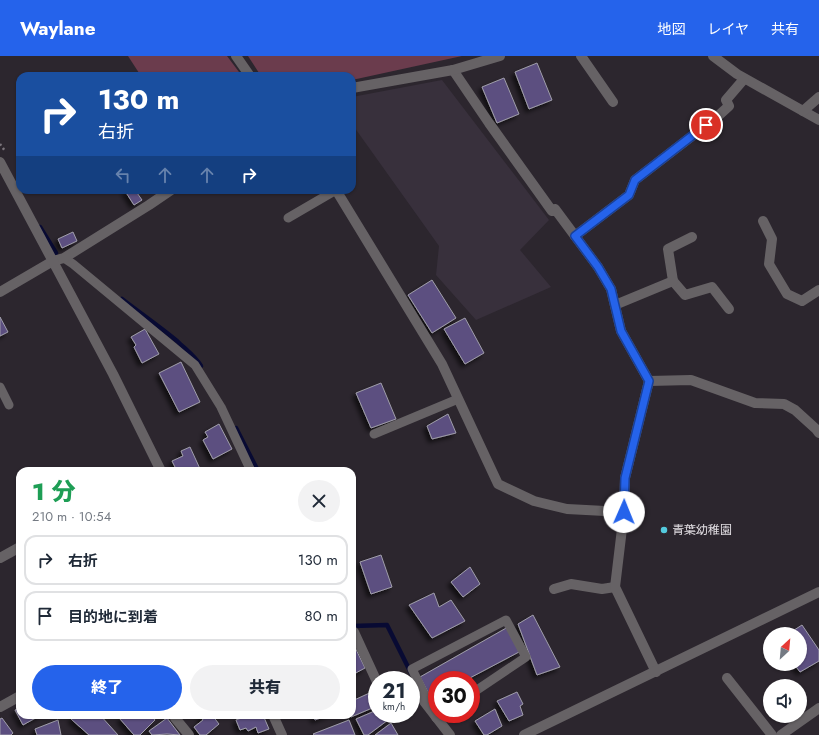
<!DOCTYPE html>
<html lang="ja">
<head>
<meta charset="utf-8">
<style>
	:root { --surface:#fff; --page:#f2f2f3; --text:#1f2937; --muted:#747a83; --line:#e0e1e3; --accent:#2563eb }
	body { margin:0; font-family:Jost,"Noto Sans JP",sans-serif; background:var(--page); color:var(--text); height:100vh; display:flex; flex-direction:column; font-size:15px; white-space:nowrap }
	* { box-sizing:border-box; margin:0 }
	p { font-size:13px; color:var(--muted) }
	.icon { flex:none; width:22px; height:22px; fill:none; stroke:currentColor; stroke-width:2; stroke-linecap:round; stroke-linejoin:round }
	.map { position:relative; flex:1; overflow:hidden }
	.details { position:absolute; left:16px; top:411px; width:340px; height:252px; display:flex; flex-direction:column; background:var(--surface); border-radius:12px; box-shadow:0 1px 3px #0004 }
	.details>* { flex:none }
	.hud { position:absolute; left:16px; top:16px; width:340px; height:122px; border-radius:12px; box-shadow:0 1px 3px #0004; background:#1a4fa0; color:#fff; overflow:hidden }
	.needle { width:26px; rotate:26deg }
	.fabs { position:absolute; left:763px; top:571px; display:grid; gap:8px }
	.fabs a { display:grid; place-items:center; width:44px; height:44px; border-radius:50%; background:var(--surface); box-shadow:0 1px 3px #0004; font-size:20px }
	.speed { position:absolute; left:368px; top:615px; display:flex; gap:8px; font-size:20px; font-weight:700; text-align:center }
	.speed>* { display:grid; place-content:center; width:52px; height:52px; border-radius:50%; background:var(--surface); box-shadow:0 1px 3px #0004; line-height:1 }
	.speed small { font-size:10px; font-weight:400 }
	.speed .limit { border:6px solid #d22; background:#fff; color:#111 }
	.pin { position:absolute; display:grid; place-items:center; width:34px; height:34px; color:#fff; margin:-17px; border:2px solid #fff; border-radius:50%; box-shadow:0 1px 4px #0007 }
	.me { position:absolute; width:44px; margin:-22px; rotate:1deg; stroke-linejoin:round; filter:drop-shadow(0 0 3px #0008) }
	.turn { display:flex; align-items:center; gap:14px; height:84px; padding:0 16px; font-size:18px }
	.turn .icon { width:52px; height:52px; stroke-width:2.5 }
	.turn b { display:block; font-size:28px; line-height:34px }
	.lanes { display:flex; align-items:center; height:38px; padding:0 16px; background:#0003; justify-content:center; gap:20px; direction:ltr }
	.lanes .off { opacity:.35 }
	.round { display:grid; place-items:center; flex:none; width:42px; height:42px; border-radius:21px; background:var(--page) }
	.summary { display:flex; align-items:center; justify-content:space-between; height:68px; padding:0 16px }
	h1 { font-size:24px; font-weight:800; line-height:30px; color:#1e9e55 }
	.primary-button { display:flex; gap:8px; margin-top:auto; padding:8px 16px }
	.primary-button a { flex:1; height:46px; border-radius:24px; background:var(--accent); color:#fff; font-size:16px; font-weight:800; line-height:46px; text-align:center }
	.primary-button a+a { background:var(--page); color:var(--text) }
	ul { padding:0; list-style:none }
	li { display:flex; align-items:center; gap:12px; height:50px; margin:0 8px 6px; padding:0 8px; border:2px solid var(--line); border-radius:12px }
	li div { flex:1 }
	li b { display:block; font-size:15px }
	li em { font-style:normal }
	header { display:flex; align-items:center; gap:24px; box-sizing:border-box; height:56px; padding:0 20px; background:var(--accent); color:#fff }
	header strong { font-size:19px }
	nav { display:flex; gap:22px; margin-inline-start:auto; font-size:14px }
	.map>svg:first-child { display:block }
</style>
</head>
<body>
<header>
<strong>Waylane</strong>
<nav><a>地図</a><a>レイヤ</a><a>共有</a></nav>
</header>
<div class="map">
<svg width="819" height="679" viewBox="0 0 819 679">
	<defs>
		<filter id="shadow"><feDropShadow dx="-3.5" dy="3.5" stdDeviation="2" flood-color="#0009"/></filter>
	</defs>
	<rect width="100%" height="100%" fill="#2c262e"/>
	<path fill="#38303c" d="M442 24 549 164 520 194 551 231 476 264 436 219 439 190 352 68V41Z"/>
	<g fill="#6b3c4d">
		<path d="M128 0H227L242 20H141Z"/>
		<path d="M248 0H462L352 24V20H261Z"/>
	</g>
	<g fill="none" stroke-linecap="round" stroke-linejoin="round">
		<g stroke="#080a33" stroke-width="4.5">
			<path d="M40 171 56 197"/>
			<path d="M122 243C140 257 159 270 177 285 185 293 195 300 201 310"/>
			<path d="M236 372 258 415"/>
			<path d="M352 570 387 569 411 617"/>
		</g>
	</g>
	<g fill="#5b4f80" stroke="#a09eaa" filter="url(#shadow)">
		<path d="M537 7 552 44 529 53 515 16Z"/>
		<path d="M504 22 519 58 497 67 482 31Z"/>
		<path d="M127 134H135L142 144 134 149 125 135Z"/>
		<path d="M73 176 77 185 62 192 58 183Z"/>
		<path d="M432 224 456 262 432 277 408 239Z"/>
		<path d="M0 261 8 276 0 280Z"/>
		<path d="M465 262 484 297 465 308 444 273Z"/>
		<path d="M145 273 159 298 142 307 134 291 136 289 131 281Z"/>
		<path d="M181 306 200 346 179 356 159 317Z"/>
		<path d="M381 327 396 363 371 372 356 337Z"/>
		<path d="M448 358 456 377 432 383 427 370Z"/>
		<path d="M219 368 232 393 213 403 203 384 208 381 205 376Z"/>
		<path d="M190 391 201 415H177L172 405 183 400 181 395Z"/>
		<path d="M381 499 392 531 371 538 360 506Z"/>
		<path d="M470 511 480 528 463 541 451 526Z"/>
		<path d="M434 537 439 551 451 544 465 565 432 582 409 549Z"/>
		<path d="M533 559 560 611 537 619 518 568Z"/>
		<path d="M802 569 819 594V605L800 616 794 608H800V578H788Z"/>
		<path d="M508 571 519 596 466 624H437V639L431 642 420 621Z"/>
		<path d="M352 585 365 612 352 619Z"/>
		<path d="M374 635 377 640V650L351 661 350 659H352V645Z"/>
		<path d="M517 636 523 648 520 650 523 659 509 665 497 645Z"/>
		<path d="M20 652V659H41L23 669 15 654Z"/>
		<path d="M495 653 502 670 487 679H484L475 665Z"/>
		<path d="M377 654V658H385L388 664 368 679H364L356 663Z"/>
		<path d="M76 659H100L118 679H89L71 663Z"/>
		<path d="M126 659H151L155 664 140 679H134L120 663Z"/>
		<path d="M200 659H212L219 668 206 679H200L194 671 203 664Z"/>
		<path d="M249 659H263L269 673 258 677 256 671 248 675 246 672 240 674 236 664Z"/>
		<path d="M313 659H329L315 664Z"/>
		<path d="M2 662 13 677 11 679H0V663Z"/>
		<path d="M167 662 180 679 167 678 152 679 149 675Z"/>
		<path d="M58 664 61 679H37L35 673Z"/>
		<path d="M349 664 355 679H314L313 678Z"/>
		<path d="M391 667 398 679H375Z"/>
	</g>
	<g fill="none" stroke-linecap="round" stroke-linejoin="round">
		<path stroke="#7b757c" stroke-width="2.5" stroke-dasharray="2 3" stroke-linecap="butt" d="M0 88 5 95"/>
		<g stroke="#666265" stroke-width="9">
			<path d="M288 162 336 134"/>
			<path d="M64 202 73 208 195 309 221 351 251 415"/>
			<path d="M0 331 9 349"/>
			<path d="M374 378 458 343"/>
			<path d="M442 658 436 662 412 613 506 564 526 601 471 638"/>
		</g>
		<g stroke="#666265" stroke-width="10">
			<path d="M236 0 250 20"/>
			<path d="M581 0 613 46"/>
			<path d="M713 0 737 18 819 64"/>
			<path d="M453 14 489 67 552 155 555 153 575 180"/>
			<path d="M352 32 453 14 500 0"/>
			<path d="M803 55 819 41"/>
			<path d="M336 134 442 308 498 428 534 445 567 453 624 456"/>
			<path d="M763 165 772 183 769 208 787 238 802 245 819 234"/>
			<path d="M673 225 685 239 712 231 729 253"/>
			<path d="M0 236 53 205 64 202 149 149 171 134"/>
			<path d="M615 249 673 225 668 193 692 181"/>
			<path d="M649 325 691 324 755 347 784 348 795 354 816 373 819 377"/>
			<path d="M0 502 20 491"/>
			<path d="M554 533 571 528 602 533 615 531"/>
			<path d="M352 576H354L377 626"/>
			<path d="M656 616 615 531 624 456 625 422 649 325 621 275 611 233 598 211 575 180 629 139 635 124 718 60 729 50 726 44 744 23"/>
			<path d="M727 622 772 679"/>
			<path d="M411 642 419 639 450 679"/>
			<path d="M0 651 20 640"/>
			<path d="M175 662 189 679"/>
			<path d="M781 679 819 652"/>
		</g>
		<g stroke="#666265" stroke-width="10">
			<path d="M0 106 113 318 161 415"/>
			<path d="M273 659 282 679"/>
			<path d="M524 679 819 536"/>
		</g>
	</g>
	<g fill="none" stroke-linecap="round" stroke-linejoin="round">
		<g stroke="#184099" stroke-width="10">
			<path id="route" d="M624 456 625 422 649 325 621 275 611 233 598 211 575 180 629 139 635 124 706 69"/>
		</g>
		<use href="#route" stroke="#2563eb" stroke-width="7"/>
	</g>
	<circle fill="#54cadd" stroke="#2c262e" stroke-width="1.5" cx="664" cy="474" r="4"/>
	<g text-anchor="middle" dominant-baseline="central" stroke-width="4" stroke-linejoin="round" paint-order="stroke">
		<g font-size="12" fill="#e0dce1" stroke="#2c262e" text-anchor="start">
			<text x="672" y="474">青葉幼稚園</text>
		</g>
	</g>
</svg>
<div class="fabs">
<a><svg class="needle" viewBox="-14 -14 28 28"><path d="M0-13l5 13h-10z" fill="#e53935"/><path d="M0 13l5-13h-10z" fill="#747a83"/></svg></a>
<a><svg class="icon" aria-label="sound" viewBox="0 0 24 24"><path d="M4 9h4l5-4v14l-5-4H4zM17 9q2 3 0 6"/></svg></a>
</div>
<div class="speed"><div>21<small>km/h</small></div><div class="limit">30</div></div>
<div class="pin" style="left:706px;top:69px;background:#d93025"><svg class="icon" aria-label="arrive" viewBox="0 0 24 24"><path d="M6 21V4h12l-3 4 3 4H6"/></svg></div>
<svg class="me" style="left:624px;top:456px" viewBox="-20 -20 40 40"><circle r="19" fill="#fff"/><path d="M0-13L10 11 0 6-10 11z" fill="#2563eb"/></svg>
<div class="hud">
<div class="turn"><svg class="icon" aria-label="right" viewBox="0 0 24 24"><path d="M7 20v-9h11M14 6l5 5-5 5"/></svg><div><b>130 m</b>右折</div></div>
<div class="lanes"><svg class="icon off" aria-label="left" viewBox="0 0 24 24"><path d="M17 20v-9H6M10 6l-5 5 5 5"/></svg><svg class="icon off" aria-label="ahead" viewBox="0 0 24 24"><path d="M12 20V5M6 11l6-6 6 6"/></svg><svg class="icon off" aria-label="ahead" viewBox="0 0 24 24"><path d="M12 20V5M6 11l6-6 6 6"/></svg><svg class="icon" aria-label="right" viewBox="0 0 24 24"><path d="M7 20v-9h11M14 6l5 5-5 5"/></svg></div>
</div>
<section class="details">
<div class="summary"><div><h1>1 分</h1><p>210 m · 10:54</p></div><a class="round"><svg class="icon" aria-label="close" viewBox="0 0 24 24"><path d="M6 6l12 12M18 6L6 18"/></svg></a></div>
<ul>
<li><svg class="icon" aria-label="right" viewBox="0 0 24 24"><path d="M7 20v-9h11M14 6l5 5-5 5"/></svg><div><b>右折</b></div><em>130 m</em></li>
<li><svg class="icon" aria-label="arrive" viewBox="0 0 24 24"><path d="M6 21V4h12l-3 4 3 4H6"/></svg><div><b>目的地に到着</b></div><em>80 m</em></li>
</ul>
<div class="primary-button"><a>終了</a><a>共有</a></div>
</section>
</div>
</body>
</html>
